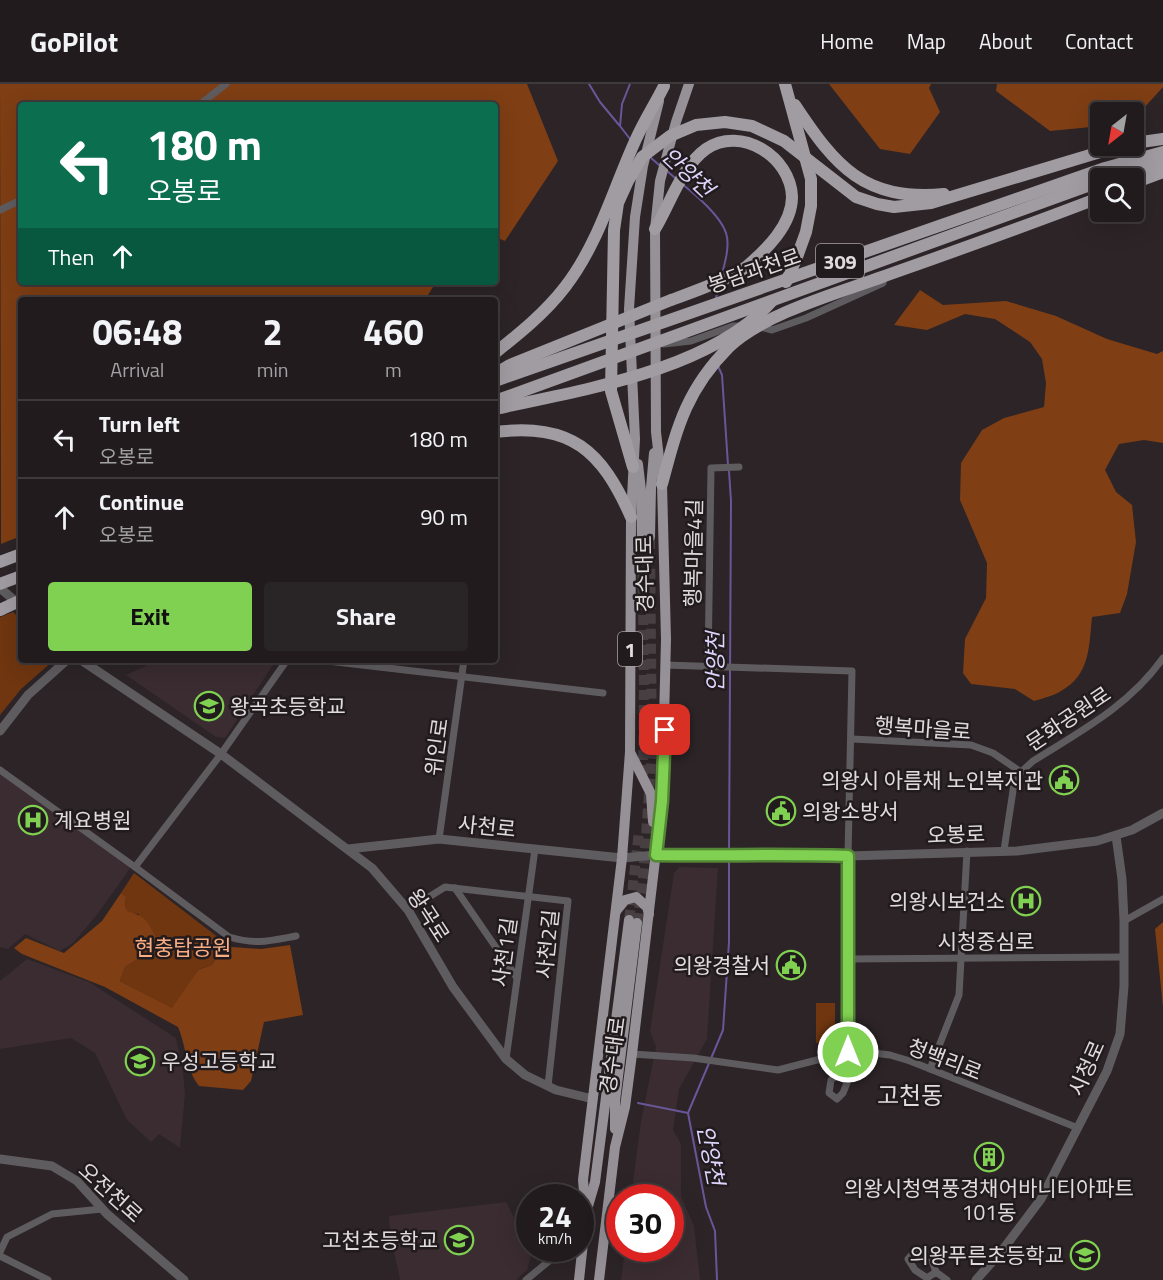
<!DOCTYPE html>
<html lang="en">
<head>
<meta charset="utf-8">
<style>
	:root { --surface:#211b1d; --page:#292426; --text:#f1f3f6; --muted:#a2a1a4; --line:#3e393b; --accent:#80d051 }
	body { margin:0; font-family:"Titillium Web","Noto Sans KR",sans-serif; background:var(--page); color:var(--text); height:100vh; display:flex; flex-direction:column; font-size:22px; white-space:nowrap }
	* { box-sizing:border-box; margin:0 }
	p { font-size:20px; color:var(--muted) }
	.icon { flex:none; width:33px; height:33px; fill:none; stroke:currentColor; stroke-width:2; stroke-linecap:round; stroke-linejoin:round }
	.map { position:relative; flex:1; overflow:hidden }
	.drawer { position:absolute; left:18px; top:213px; width:480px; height:366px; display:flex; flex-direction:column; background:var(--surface); border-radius:6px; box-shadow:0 6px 24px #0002,0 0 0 2px var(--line) }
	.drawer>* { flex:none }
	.banner { position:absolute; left:18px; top:18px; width:480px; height:183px; border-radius:6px; box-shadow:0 6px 24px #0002,0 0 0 2px var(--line); background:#0b6e4f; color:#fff; overflow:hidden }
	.needle { width:39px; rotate:211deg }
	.fabs { position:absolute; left:1090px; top:18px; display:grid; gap:12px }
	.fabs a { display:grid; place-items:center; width:54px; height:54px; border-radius:6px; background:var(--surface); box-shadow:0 6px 24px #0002,0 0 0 2px var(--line); font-size:30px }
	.speed { position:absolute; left:516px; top:1100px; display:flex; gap:12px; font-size:30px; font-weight:700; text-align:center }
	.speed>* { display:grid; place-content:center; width:78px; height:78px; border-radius:50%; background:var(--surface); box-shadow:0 6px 24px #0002,0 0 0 2px var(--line); line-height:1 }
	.speed small { font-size:15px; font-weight:400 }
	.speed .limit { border:9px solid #d22; background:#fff; color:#111 }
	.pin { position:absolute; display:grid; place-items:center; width:51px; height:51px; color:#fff; margin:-26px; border-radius:12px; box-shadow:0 3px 9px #0006 }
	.me { position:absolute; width:66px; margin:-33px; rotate:0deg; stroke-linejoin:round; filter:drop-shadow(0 0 4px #0008) }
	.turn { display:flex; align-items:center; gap:21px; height:126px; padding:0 30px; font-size:27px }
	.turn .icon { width:78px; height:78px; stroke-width:2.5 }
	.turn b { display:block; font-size:42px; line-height:51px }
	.then { display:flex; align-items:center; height:57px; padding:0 30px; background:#0003; gap:12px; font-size:22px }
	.eta { display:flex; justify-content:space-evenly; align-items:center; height:102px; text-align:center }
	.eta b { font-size:36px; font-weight:700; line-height:42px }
	.button { display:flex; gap:12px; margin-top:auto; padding:12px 30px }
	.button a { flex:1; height:69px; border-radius:6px; background:var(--accent); color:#111; font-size:24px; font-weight:700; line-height:69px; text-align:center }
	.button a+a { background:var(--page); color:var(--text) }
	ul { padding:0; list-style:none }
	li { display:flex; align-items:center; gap:18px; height:78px; padding:0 30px; border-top:2px solid var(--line) }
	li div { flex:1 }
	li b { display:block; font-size:22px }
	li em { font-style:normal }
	header { display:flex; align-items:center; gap:36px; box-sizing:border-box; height:84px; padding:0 30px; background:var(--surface); border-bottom:2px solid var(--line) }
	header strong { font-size:28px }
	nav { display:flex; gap:33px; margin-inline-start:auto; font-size:21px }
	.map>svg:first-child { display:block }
</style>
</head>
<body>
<header>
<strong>GoPilot</strong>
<nav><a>Home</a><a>Map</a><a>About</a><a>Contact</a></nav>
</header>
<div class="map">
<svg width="1163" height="1196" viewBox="0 0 1163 1196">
	<rect width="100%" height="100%" fill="#2c2427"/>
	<g fill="#3a2c31">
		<path d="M159 576H276L225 654 216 653 126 591Z"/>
		<path d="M0 689 131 783 96 832 73 859 60 867 25 850 8 865 0 863Z"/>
		<path d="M679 783 718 784 707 955 679 1005 673 1046 681 1060V1112L694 1142 700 1196H621L625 1164H670V1113H631L641 1037 656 963 650 947 674 789Z"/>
		<path d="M27 875 89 898 176 954 183 986 185 1010 180 1064 159 1050 151 1058 127 1036 95 969 71 954 0 965V897Z"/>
		<path d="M506 1118 532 1167 527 1186 516 1196H400L390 1149 389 1132Z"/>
	</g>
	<g fill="#6f3610">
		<path d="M13 528 21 536V576H54L21 605 0 631V533Z"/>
		<path d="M134 789 219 854 217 873 212 881 198 886 173 925 120 897 125 883 138 875 139 830 128 829 125 822 126 812 121 809Z"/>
		<path d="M816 919H835V960L816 959Z"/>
	</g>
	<g fill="#7f3e14">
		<path d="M0 0H527L558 77 505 157 495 153V21H21V198H436L425 216H21V452L1 460Z"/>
		<path d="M829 0H931L929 4 940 28 910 70 880 65Z"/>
		<path d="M997 0H1163V3L1134 35V28H1101V42L1050 47 996 7Z"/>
		<path d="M920 206 943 221 1006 217 1056 232 1107 255 1157 270 1163 267V359L1144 356 1119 360 1105 386 1116 408 1132 421 1136 458 1127 510 1120 529 1092 533C1089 563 1090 591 1061 607 1054 612 1043 614 1034 617L1015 605 971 600 963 589 965 555 986 514 987 479 960 416 961 379 982 346 1004 334 1044 323 1046 299 1042 275 1030 258 995 235 965 230 927 246 894 241Z"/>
		<path d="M121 809 126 812 125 822 128 828C146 831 148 839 156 853L148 867 141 868 138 875 125 883 120 897 172 924 198 886 212 881 217 873 219 854 232 863 261 865 290 861 303 931 264 938 251 997 243 1006 199 1002C185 984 187 964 178 943L105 903 22 870 14 864 26 854 64 869 102 837Z"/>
		<path d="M1163 838V923L1155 845Z"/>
	</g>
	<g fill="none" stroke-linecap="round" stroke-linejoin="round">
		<g stroke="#685698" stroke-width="2">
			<path d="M589 0 600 18 619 41"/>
			<path d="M630 0 622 20 620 42 630 55"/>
			<path d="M650 73 659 81"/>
			<path d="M666 86 675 94"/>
			<path d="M682 100C696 111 724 135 727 153 729 165 725 178 722 190"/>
			<path d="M716 214 719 202"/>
			<path d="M718 282 722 291 728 381"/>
			<path d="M729 387 731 417 729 768"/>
			<path d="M638 1019 688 1029"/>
			<path d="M717 1196 715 1147 706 1123 688 1029 723 946 729 858V773"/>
		</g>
		<g stroke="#473f42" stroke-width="10" stroke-dasharray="10 5" stroke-linecap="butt">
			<path d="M642 456 644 601 643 695"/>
			<path d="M629 836 639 747"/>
			<path d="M637 839 643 794 652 666 650 453"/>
		</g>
		<g stroke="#5f5c5f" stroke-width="7">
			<path d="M199 21 226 0"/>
			<path d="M0 126 21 116"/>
			<path d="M760 243 772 246 806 234 883 199"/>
			<path d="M664 260 691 257 733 242H740"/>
			<path d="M287 576 221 670 135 783 229 853C257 861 269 857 296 852"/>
			<path d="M319 576 603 609"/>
			<path d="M665 581 852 587 848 772V968L840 989 831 996 829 1009 837 1015 843 1009 847 999 840 989"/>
			<path d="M708 583 711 384 739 383"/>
			<path d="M852 655 971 661 993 669 1021 688"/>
			<path d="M0 686 135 783"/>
			<path d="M439 755 464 576"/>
			<path d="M1004 766 1014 700 1021 688 1033 677C1081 647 1130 621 1163 574"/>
			<path d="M455 804 517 894"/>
			<path d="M408 826 445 803 568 817 548 1002"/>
			<path d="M1124 837 1163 815"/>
			<path d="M848 875 1124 873"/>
			<path d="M632 970 693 974 778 986 848 968H865L890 971 910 977 1078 1044"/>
			<path d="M506 975 535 765"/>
			<path d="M930 985 959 911 967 767"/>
			<path d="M0 1168 7 1153 52 1130 102 1125"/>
			<path d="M0 1172 48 1196"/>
			<path d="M936 1188 927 1194 915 1186 908 1175 915 1167 930 1171 936 1188 947 1196"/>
			<path d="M526 1196 560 1168H582"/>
		</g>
		<g stroke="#5f5c5f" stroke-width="9">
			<path d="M0 504 21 522"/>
			<path d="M81 576 221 670 372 784 408 826 453 903 506 975 525 991 556 1006 593 1015"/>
			<path d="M0 647 28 611 67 576"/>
			<path d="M348 765 439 755 622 774 656 771 744 772 791 770 848 772 1017 767 1097 757 1132 746 1163 729"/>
			<path d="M0 1075 52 1082 77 1097 107 1130 184 1196"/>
			<path d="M976 1196 1001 1168 1041 1115 1107 987 1120 950 1124 902V837L1122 795 1116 752"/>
		</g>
		<g stroke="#969197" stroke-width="10">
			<path d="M638 380 641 406 642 456"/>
			<path d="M650 453 651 404 654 369"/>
			<path d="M630 668 651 710 653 738 657 740 660 734"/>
			<path d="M616 827 625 816 636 813 647 823 649 830"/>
			<path d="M615 1045V1017L637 839"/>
			<path d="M588 1122 595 1098 629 836"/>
			<path d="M579 1196 586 1131 583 1096 622 774 630 668 631 433 635 355 629 225 635 133 643 82 659 17"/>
			<path d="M599 1196 615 1063 625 1023 632 970 662 717 666 555 662 400 656 348 655 145 660 97 676 38 689 0"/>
		</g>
		<g stroke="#a19ca2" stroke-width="12">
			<path d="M785 0 811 95V122L806 148 797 173 786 198"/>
			<path d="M795 21C836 83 864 117 944 110"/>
			<path d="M1134 59 1163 55"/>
			<path d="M1109 94 1163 79"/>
			<path d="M1134 99 1163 88"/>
			<path d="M495 269C520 249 545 229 565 203 599 159 613 105 636 55 644 37 655 20 664 2"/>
			<path d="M495 290 510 281C564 259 617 238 671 216 690 209 731 195 746 183 766 166 792 141 792 113 791 73 741 41 706 65 682 82 670 120 655 145"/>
			<path d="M495 297 1105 84 1163 68"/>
			<path d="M495 317 1101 97"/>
			<path d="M495 325C582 306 711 286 772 217"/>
			<path d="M495 348C572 339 601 366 631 433"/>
			<path d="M633 383 611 307 614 146 618 119 628 97 642 73 670 52 696 41 725 38 752 42 784 57 856 113 877 120 894 123 931 119 1120 62"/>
			<path d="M662 400C677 344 686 306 729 263 763 230 838 209 882 193 955 167 1029 141 1101 113"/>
			<path d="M0 478 21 470"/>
			<path d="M0 500 21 492"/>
			<path d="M0 526 17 518"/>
		</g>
	</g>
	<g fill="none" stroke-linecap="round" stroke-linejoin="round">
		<g stroke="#538735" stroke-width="15">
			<path id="route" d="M665 646 662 717 656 771C720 772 784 770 848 772V968"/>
		</g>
		<use href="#route" stroke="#80d051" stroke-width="10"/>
	</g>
	<defs>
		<g id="school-ring" transform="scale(1.5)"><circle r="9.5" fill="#221b1e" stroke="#80d051" stroke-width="1.5"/><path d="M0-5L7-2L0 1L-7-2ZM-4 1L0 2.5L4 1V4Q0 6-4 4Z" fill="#80d051"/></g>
		<g id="civic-ring" transform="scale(1.5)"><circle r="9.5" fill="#221b1e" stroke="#80d051" stroke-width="1.5"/><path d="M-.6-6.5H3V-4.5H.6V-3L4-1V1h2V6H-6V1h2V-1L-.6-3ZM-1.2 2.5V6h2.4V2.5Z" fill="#80d051"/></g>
		<g id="hospital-ring" transform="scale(1.5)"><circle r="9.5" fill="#221b1e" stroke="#80d051" stroke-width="1.5"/><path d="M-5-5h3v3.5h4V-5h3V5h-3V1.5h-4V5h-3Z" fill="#80d051"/></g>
		<g id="building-ring" transform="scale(1.5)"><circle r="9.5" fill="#221b1e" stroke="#80d051" stroke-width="1.5"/><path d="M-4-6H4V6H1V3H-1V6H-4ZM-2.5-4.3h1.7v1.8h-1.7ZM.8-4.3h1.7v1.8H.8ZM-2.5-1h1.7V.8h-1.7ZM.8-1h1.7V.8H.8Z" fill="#80d051"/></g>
	</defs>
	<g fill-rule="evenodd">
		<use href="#school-ring" x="209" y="622"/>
		<use href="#civic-ring" x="1064" y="696"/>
		<use href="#civic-ring" x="781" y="727"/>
		<use href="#hospital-ring" x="33" y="736"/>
		<use href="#hospital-ring" x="1026" y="817"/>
		<use href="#civic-ring" x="791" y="881"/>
		<use href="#school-ring" x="140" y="977"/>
		<use href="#building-ring" x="989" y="1073"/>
		<use href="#school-ring" x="459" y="1156"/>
		<use href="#school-ring" x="1085" y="1171"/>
	</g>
	<g text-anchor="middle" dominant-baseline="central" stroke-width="5" stroke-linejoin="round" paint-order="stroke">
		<g fill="#221b1e" stroke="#a7a1a4" stroke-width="1.5">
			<rect x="816" y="160" width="48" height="34" rx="4.5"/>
			<rect x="618" y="548" width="24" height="34" rx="4.5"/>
		</g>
		<g font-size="20" font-weight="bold" fill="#e0dbdd">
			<text x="840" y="177">309</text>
			<text x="630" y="565">1</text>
		</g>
		<g font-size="21" fill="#e0dbdd" stroke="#221b1e">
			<text transform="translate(754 186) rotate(-19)">봉담과천로</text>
			<text transform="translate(693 469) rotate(-89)">행복마을4길</text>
			<text transform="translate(644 490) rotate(-91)">경수대로</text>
			<text transform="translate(1068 634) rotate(-34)">문화공원로</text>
			<text transform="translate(923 644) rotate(4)">행복마을로</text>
			<text transform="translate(436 663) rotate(-82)">위인로</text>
			<text transform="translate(487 742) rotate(6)">사천로</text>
			<text transform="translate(956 750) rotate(-2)">오봉로</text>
			<text transform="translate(429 831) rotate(57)">왕곡로</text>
			<text x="986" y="857">시청중심로</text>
			<text transform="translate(547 860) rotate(-84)">사천2길</text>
			<text transform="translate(504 868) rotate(-82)">사천1길</text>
			<text transform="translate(612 971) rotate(-82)">경수대로</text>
			<text transform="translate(945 975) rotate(21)">청백리로</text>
			<text transform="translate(1086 984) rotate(-66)">시청로</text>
			<text transform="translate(111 1108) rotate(42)">오전천로</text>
		</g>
		<g font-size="21" fill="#e0dbdd" stroke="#221b1e" text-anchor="end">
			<text x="230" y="622" text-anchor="start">왕곡초등학교</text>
			<text x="1043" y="696">의왕시 아름채 노인복지관</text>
			<text x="802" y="727" text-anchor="start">의왕소방서</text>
			<text x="54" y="736" text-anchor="start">계요병원</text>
			<text x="1005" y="817">의왕시보건소</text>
			<text x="770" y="881">의왕경찰서</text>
			<text x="161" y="977" text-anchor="start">우성고등학교</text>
			<text x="989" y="1104" text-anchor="middle">의왕시청역풍경채어바니티아파트<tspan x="989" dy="24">101동</tspan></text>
			<text x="438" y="1156">고천초등학교</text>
			<text x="1064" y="1171">의왕푸른초등학교</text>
		</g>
		<g font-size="21" fill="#faad83" stroke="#221b1e">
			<text x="183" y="863">현충탑공원</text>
		</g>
		<g font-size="22" font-style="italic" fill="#ded5fc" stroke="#221b1e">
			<text transform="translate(688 88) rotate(43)">안양천</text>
			<text transform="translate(715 578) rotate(-90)">안양천</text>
			<text transform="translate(711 1071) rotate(79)">안양천</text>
		</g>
		<g font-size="24" fill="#e0dbdd" stroke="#221b1e">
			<text x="910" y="1011">고천동</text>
		</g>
	</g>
</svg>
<div class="fabs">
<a><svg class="needle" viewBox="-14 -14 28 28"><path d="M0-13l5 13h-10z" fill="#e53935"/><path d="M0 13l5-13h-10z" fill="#a2a1a4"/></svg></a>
<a><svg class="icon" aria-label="search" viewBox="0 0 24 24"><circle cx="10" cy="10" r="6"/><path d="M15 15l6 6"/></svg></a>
</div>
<div class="speed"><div>24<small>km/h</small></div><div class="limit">30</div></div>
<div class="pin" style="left:665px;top:646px;background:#d93025"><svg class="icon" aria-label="arrive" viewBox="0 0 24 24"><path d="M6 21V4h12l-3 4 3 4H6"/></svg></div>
<svg class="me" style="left:848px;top:968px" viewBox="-20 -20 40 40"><circle r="17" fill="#80d051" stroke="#fff" stroke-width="3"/><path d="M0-11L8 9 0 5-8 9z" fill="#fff"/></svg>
<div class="banner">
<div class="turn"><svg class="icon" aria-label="left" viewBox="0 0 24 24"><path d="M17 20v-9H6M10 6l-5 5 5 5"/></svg><div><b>180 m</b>오봉로</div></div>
<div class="then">Then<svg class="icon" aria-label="ahead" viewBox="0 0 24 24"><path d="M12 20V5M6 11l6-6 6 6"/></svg></div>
</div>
<section class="drawer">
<div class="eta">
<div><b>06:48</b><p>Arrival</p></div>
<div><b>2</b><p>min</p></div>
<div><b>460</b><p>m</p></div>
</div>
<ul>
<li><svg class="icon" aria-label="left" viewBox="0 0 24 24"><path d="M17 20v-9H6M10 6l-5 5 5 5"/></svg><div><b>Turn left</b><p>오봉로</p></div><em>180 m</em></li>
<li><svg class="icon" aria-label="ahead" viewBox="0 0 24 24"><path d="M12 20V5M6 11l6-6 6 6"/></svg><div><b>Continue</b><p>오봉로</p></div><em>90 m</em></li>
</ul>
<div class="button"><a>Exit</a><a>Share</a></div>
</section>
</div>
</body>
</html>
